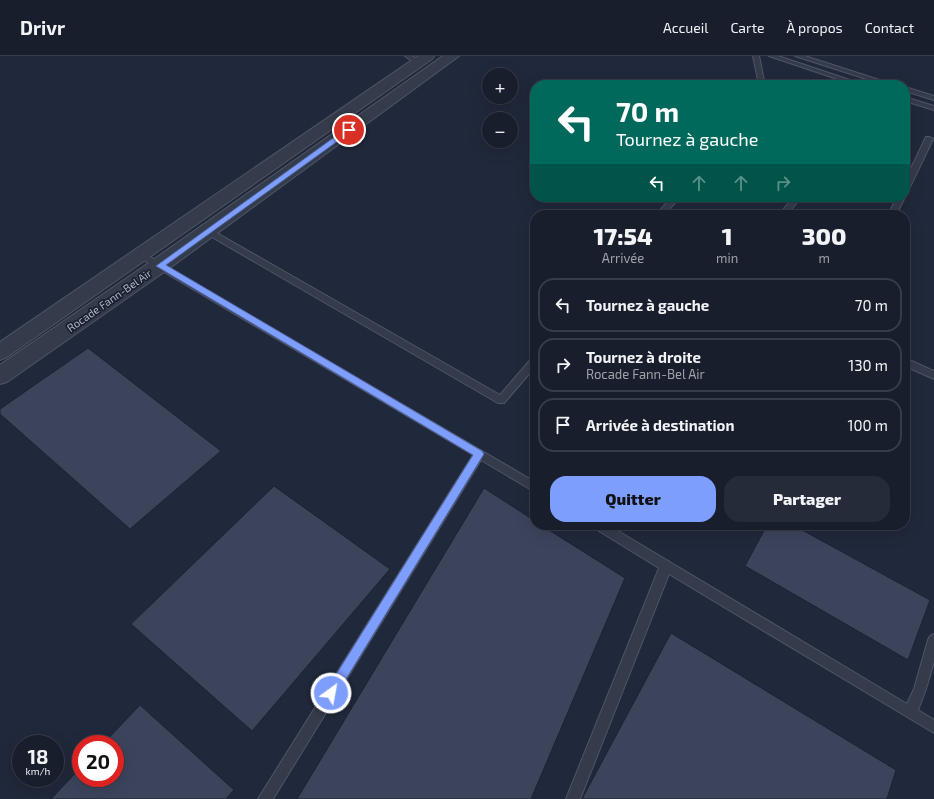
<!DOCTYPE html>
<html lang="fr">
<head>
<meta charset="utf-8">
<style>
	:root { --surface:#181e2c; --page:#252b38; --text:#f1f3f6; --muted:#9fa2a9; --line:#363c48; --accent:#7e9efe }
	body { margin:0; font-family:"Exo 2",sans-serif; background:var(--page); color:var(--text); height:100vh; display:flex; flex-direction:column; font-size:15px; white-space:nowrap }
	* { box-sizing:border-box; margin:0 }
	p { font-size:13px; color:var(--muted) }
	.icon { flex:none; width:22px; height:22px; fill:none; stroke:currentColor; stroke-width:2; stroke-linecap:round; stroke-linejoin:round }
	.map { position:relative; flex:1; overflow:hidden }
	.panel { position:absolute; left:530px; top:154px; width:380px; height:320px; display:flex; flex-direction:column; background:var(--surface); border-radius:16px; box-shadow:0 4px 16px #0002,0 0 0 1px var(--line) }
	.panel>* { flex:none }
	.banner { position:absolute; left:530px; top:24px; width:380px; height:122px; border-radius:16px; box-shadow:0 4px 16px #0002,0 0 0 1px var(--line); background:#00695c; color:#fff; overflow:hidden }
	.controls { position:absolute; left:482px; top:12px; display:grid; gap:8px }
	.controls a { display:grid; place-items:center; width:36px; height:36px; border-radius:50%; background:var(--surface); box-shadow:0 4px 16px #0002,0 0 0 1px var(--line); font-size:20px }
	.speed { position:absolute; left:12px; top:679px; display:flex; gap:8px; font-size:20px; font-weight:700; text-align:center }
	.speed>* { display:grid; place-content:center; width:52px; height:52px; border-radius:50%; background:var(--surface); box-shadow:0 4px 16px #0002,0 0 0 1px var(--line); line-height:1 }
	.speed small { font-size:10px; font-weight:400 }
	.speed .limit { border:6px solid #d22; background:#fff; color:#111 }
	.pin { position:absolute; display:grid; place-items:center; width:34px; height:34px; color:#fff; margin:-17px; border:2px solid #fff; border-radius:50%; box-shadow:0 1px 4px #0007 }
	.me { position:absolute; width:44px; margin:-22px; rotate:32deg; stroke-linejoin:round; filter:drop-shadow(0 0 3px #0008) }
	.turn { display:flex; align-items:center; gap:14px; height:84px; padding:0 20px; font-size:18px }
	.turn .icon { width:52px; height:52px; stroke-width:2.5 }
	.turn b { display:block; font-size:28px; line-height:34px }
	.lanes { display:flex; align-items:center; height:38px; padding:0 20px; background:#0003; justify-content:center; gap:20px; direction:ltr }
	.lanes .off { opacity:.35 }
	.eta { display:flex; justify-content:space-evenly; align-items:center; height:68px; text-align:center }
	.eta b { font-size:24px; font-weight:800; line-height:28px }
	.primary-button { display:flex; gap:8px; margin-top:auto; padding:8px 20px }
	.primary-button a { flex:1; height:46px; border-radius:16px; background:var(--accent); color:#111; font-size:16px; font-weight:800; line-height:46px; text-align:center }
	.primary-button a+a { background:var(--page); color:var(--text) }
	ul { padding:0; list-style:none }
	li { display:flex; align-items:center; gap:12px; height:54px; margin:0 8px 6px; padding:0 12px; border:2px solid var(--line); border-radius:16px }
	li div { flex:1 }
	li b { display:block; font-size:15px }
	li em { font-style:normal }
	header { display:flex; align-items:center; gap:24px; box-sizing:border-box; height:56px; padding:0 20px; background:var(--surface); border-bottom:1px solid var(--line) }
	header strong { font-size:19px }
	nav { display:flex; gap:22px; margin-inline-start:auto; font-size:14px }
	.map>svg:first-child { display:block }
</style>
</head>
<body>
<header>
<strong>Drivr</strong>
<nav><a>Accueil</a><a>Carte</a><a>À propos</a><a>Contact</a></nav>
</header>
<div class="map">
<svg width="934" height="743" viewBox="0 0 934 743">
	<rect width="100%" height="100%" fill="#20283b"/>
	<g fill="#3c445c" stroke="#1c2232">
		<path d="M88 292 221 395 130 473 0 358V353Z"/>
		<path d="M274 430 390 513 252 675 131 568Z"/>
		<path d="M484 432 535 465V469H541L625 522 531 743H297Z"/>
		<path d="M767 469H793L930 544 908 604 745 510Z"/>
		<path d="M671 577 896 714 887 743H582Z"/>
		<path d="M140 649 234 734 226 743H51L81 711V722H115V688H103Z"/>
	</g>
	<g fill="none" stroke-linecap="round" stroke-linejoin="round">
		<g stroke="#4f5566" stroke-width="2">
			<g id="service">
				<path d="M405 0H412L420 6 415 7Z"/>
				<path d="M753 0H759L765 29H759Z"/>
				<path d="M769 0H778L865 29H855Z"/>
				<path d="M795 0H805L895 29H885Z"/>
				<path d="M905 31 934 40V44L905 35Z"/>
				<path d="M905 41 934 50V54L905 45Z"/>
				<path d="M926 81H929L933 83 909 133 905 135V125Z"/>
				<path d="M672 141H680L664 159H656Z"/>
				<path d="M793 141H801L787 159H779Z"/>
				<path d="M897 141H905L896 159H888Z"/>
				<path d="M208 172 500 339 532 302 535 301V311L504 347H498L205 177V173Z"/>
				<path d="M140 195 535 426V436L481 404 273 743H258L473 399 137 200 136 198Z"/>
				<path d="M905 302 934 315V323L905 310Z"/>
				<path d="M593 469H608L907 648 914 633 928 584 930 580 934 578V605L926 633 918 654 934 664V677L669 518 580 743H566L659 512 594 472Z"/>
			</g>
		</g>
		<g stroke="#4f5566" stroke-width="2">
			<g id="tertiary">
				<path d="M418 0H434L432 3 7 301 0 304V286Z"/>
				<path d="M443 0H459L167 214 7 326 0 328V309L153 204Z"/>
			</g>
		</g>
		<use href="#service" fill="#343b4b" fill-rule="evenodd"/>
		<use href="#tertiary" fill="#343b4b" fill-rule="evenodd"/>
	</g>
	<path fill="#7e9efe" stroke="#5267a5" d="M347 72 353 74 166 209 482 395 484 398 335 641 331 642 327 641 325 637 327 633 473 399 156 210Z"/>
	<g text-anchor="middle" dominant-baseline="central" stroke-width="3.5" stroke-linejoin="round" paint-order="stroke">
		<g font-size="11" fill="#afb5c8" stroke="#1a2030">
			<text transform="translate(109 244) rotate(-35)">Rocade Fann-Bel Air</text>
		</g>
	</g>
</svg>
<div class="controls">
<a>+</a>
<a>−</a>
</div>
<div class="speed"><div>18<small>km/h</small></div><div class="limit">20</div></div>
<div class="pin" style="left:349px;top:74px;background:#d93025"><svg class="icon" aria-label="arrive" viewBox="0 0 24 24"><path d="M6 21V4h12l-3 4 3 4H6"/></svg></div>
<svg class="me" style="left:331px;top:637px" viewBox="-20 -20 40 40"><circle r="17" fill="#7e9efe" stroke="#fff" stroke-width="3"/><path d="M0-11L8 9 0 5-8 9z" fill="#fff"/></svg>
<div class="banner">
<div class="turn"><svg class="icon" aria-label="left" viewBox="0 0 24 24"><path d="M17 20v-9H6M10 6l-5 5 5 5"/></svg><div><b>70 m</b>Tournez à gauche</div></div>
<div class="lanes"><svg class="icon" aria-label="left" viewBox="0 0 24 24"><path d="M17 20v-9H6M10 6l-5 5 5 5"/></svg><svg class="icon off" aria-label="ahead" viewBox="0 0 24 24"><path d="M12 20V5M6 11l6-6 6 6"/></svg><svg class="icon off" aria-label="ahead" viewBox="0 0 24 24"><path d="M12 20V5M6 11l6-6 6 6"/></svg><svg class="icon off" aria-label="right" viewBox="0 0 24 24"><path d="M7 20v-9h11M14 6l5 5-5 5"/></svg></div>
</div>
<section class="panel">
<div class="eta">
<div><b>17:54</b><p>Arrivée</p></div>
<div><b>1</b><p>min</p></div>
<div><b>300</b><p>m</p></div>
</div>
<ul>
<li><svg class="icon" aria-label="left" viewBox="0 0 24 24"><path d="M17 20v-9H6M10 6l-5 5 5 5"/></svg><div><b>Tournez à gauche</b></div><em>70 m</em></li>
<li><svg class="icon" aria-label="right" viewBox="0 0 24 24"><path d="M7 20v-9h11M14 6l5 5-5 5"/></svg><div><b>Tournez à droite</b><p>Rocade Fann-Bel Air</p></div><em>130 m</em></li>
<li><svg class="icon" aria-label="arrive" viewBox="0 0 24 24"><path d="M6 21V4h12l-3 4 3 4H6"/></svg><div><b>Arrivée à destination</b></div><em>100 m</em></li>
</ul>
<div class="primary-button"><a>Quitter</a><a>Partager</a></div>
</section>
</div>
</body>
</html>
